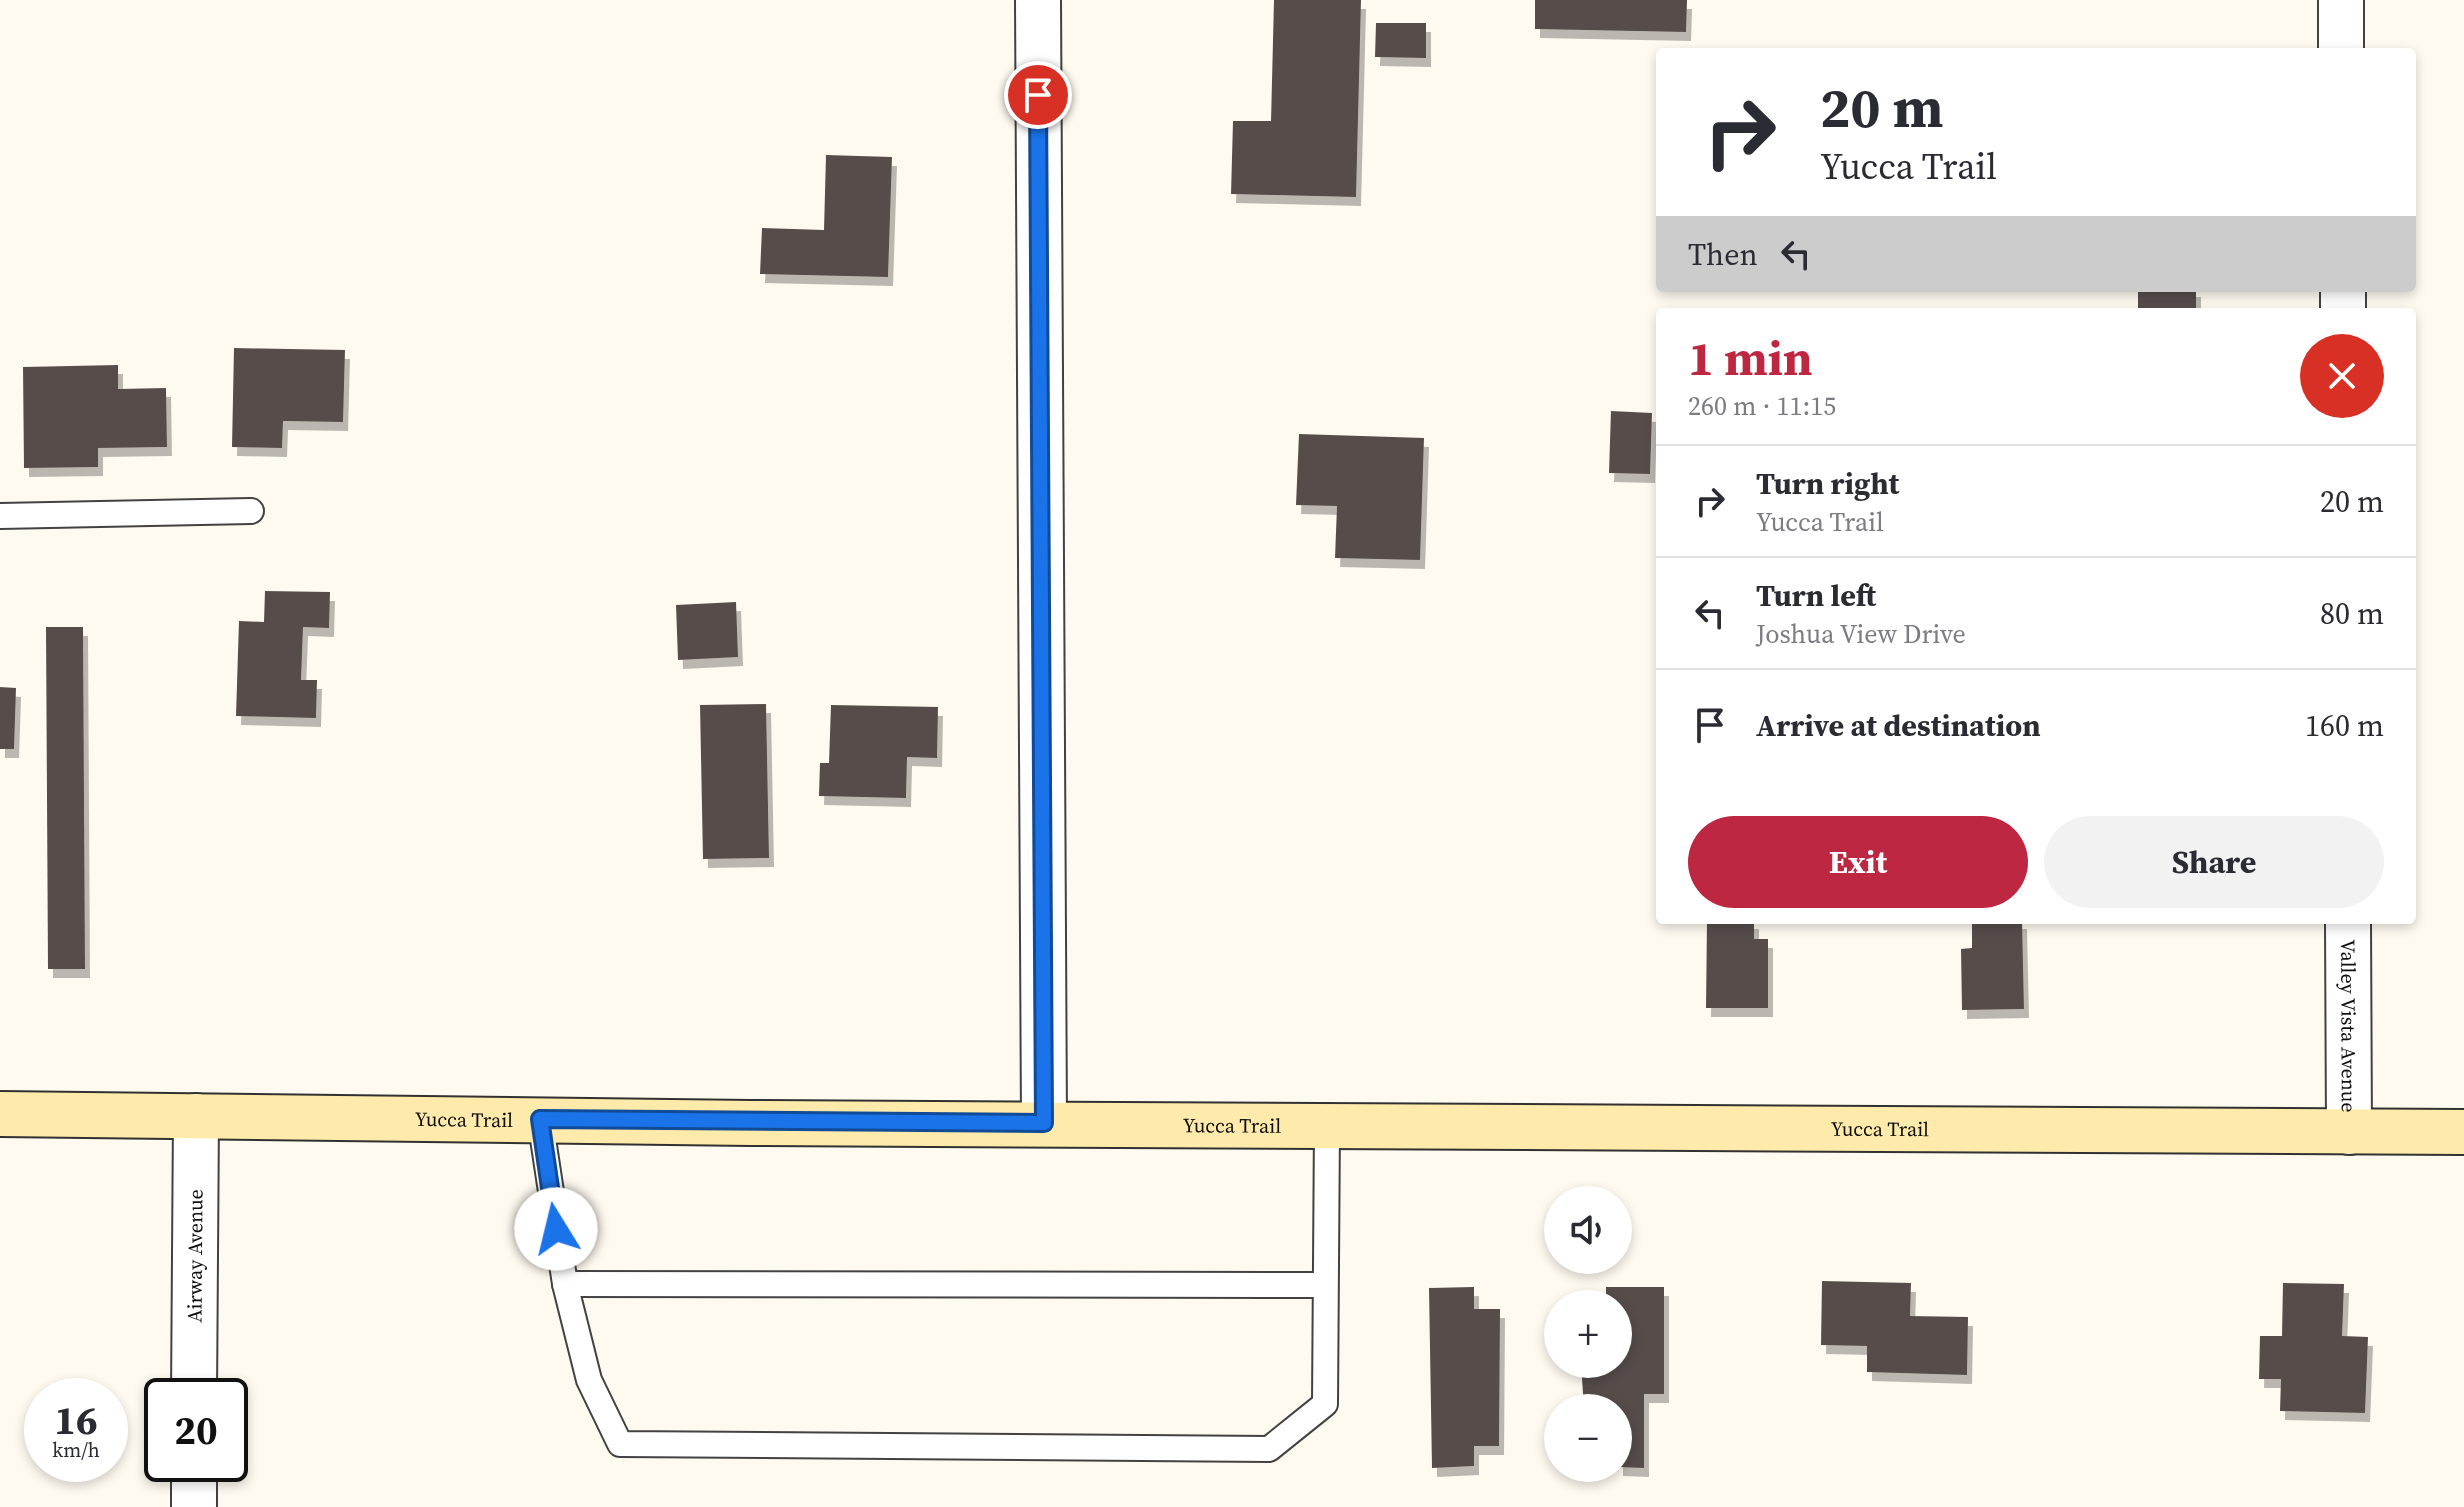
<!DOCTYPE html>
<html lang="en">
<head>
<meta charset="utf-8">
<style>
	:root { --surface:#fff; --page:#f2f2f3; --text:#2b2b33; --muted:#7c7c81; --line:#e1e1e2; --accent:#be2741 }
	body { margin:0; font-family:"Source Serif 4",serif; background:var(--page); color:var(--text); height:100vh; display:flex; flex-direction:column; font-size:30px; white-space:nowrap }
	* { box-sizing:border-box; margin:0 }
	p { font-size:26px; color:var(--muted) }
	.icon { flex:none; width:44px; height:44px; fill:none; stroke:currentColor; stroke-width:2; stroke-linecap:round; stroke-linejoin:round }
	.map { position:relative; flex:1; overflow:hidden }
	.panel { position:absolute; left:1656px; top:308px; width:760px; height:616px; display:flex; flex-direction:column; background:var(--surface); border-radius:8px; box-shadow:0 4px 12px #0003 }
	.panel>* { flex:none }
	.banner { position:absolute; left:1656px; top:48px; width:760px; height:244px; border-radius:8px; box-shadow:0 4px 12px #0003; background:#fff; color:var(--text); overflow:hidden }
	.fabs { position:absolute; left:1544px; top:1186px; display:grid; gap:16px }
	.fabs a { display:grid; place-items:center; width:88px; height:88px; border-radius:50%; background:var(--surface); box-shadow:0 4px 12px #0003; font-size:40px }
	.speed { position:absolute; left:24px; top:1378px; display:flex; gap:16px; font-size:40px; font-weight:700; text-align:center }
	.speed>* { display:grid; place-content:center; width:104px; height:104px; border-radius:50%; background:var(--surface); box-shadow:0 4px 12px #0003; line-height:1 }
	.speed small { font-size:20px; font-weight:400 }
	.speed .limit { border:4px solid #111; border-radius:12px; background:#fff; color:#111 }
	.pin { position:absolute; display:grid; place-items:center; width:68px; height:68px; color:#fff; margin:-34px; border:4px solid #fff; border-radius:50%; box-shadow:0 2px 8px #0007 }
	.me { position:absolute; width:88px; margin:-44px; rotate:351deg; stroke-linejoin:round; filter:drop-shadow(0 0 6px #0008) }
	.turn { display:flex; align-items:center; gap:28px; height:168px; padding:0 32px; font-size:36px }
	.turn .icon { width:104px; height:104px; stroke-width:2.5 }
	.turn b { display:block; font-size:56px; line-height:68px }
	.then { display:flex; align-items:center; height:76px; padding:0 32px; background:#0003; gap:16px; font-size:30px }
	.round { display:grid; place-items:center; flex:none; width:84px; height:84px; border-radius:42px; background:var(--page) }
	.summary { display:flex; align-items:center; justify-content:space-between; height:136px; padding:0 32px }
	h1 { font-size:48px; font-weight:700; line-height:60px; color:var(--accent) }
	.action { display:flex; gap:16px; margin-top:auto; padding:16px 32px }
	.action a { flex:1; height:92px; border-radius:48px; background:var(--accent); color:#fff; font-size:32px; font-weight:700; line-height:92px; text-align:center }
	.action a+a { background:var(--page); color:var(--text) }
	ul { padding:0; list-style:none }
	li { display:flex; align-items:center; gap:24px; height:112px; padding:0 32px; border-top:2px solid var(--line) }
	li div { flex:1 }
	li b { display:block; font-size:30px }
	li em { font-style:normal }
	.map>svg:first-child { display:block }
</style>
</head>
<body>
<div class="map">
<svg width="2464" height="1507" viewBox="0 0 2464 1507">
	<defs>
		<filter id="shadow"><feDropShadow dx="5" dy="9" stdDeviation="0" flood-color="#0004"/></filter>
	</defs>
	<rect width="100%" height="100%" fill="#fffaf0"/>
	<g fill="#574e4b" filter="url(#shadow)">
		<path d="M1274 0H1361L1356 197 1231 194 1233 121H1271Z"/>
		<path d="M1535 0H1687L1686 32 1535 29Z"/>
		<path d="M1376 23H1426V58L1375 57Z"/>
		<path d="M826 155 892 157 888 277 760 274 762 228 824 230Z"/>
		<rect x="2138" y="288" width="58" height="24"/>
		<path d="M234 348 345 350 343 422 283 421 282 448 232 447Z"/>
		<path d="M118 365V389L166 388 167 447 98 448V467L24 468 23 367Z"/>
		<path d="M1611 411 1652 413 1650 474 1609 473Z"/>
		<path d="M1299 434 1424 438 1420 560 1335 558 1337 506 1296 505Z"/>
		<path d="M265 591 330 592 329 628 303 627 301 680H317L316 718 236 716 239 621 264 622Z"/>
		<path d="M736 602 738 657 678 660 676 605Z"/>
		<path d="M46 627H83L85 969H48Z"/>
		<path d="M0 687 16 688 14 749H0Z"/>
		<path d="M766 704 769 858 703 859 700 705Z"/>
		<path d="M831 705 938 707 937 758 907 757 906 798 819 796 820 763H829Z"/>
		<path d="M1707 920H1754V939H1768V1008H1706Z"/>
		<path d="M1972 920H2022L2024 1009 1962 1010 1961 949 1972 948Z"/>
		<path d="M1822 1281 1911 1283 1910 1316 1968 1317 1967 1375 1867 1372V1346L1821 1345Z"/>
		<path d="M2283 1283 2344 1284 2342 1336 2368 1337 2365 1413 2280 1411 2281 1379H2259L2260 1336H2282Z"/>
		<path d="M1474 1287V1309H1500L1499 1446H1474V1466L1432 1468 1429 1288Z"/>
		<path d="M1606 1287H1664V1394H1644V1468L1618 1467V1408H1584L1581 1364H1618V1304H1606Z"/>
	</g>
	<g fill="none" stroke-linecap="round" stroke-linejoin="round">
		<g stroke="#424242" stroke-width="28">
			<g id="lane">
				<path d="M0 516 251 511"/>
				<path d="M540 1119 565 1284 589 1380 620 1444 1269 1449 1325 1404 1327 1125"/>
				<path d="M565 1284 1324 1285"/>
			</g>
		</g>
		<g stroke="#424242" stroke-width="48">
			<g id="street">
				<path d="M1038 0 1044 1123"/>
				<path d="M2341 0V52"/>
				<path d="M2343 288V312"/>
				<path id="s1" d="M2348 920 2349 1132"/>
				<path id="s2" d="M194 1396 196 1116"/>
				<path d="M194 1507V1464"/>
			</g>
		</g>
		<g stroke="#313131" stroke-width="48">
			<g id="secondary">
				<path id="s3" d="M0 1114 751 1123 2464 1132"/>
			</g>
		</g>
		<use href="#lane" stroke="#fff" stroke-width="24"/>
		<use href="#street" stroke="#fff" stroke-width="44"/>
		<use href="#secondary" stroke="#feebac" stroke-width="44"/>
	</g>
	<g fill="none" stroke-linecap="round" stroke-linejoin="round">
		<g stroke="#114b97" stroke-width="20">
			<path id="route" d="M556 1229 540 1119 1044 1123 1038 95"/>
		</g>
		<use href="#route" stroke="#1a73e8" stroke-width="14"/>
	</g>
	<g text-anchor="middle" dominant-baseline="central" stroke-width="8" stroke-linejoin="round" paint-order="stroke">
		<g font-size="20" fill="#0f0f0f" stroke="#fff">
			<text stroke="none"><textPath href="#s1" startOffset="106">Valley Vista Avenue</textPath></text>
			<text stroke="none"><textPath href="#s3" startOffset="464">Yucca Trail</textPath></text>
			<text stroke="none"><textPath href="#s3" startOffset="1232">Yucca Trail</textPath></text>
			<text stroke="none"><textPath href="#s3" startOffset="1880">Yucca Trail</textPath></text>
			<text stroke="none"><textPath href="#s2" startOffset="140">Airway Avenue</textPath></text>
		</g>
	</g>
</svg>
<div class="fabs">
<a><svg class="icon" aria-label="sound" viewBox="0 0 24 24"><path d="M4 9h4l5-4v14l-5-4H4zM17 9q2 3 0 6"/></svg></a>
<a>+</a>
<a>−</a>
</div>
<div class="speed"><div>16<small>km/h</small></div><div class="limit">20</div></div>
<div class="pin" style="left:1038px;top:95px;background:#d93025"><svg class="icon" aria-label="arrive" viewBox="0 0 24 24"><path d="M6 21V4h12l-3 4 3 4H6"/></svg></div>
<svg class="me" style="left:556px;top:1229px" viewBox="-20 -20 40 40"><circle r="19" fill="#fff"/><path d="M0-13L10 11 0 6-10 11z" fill="#1a73e8"/></svg>
<div class="banner">
<div class="turn"><svg class="icon" aria-label="right" viewBox="0 0 24 24"><path d="M7 20v-9h11M14 6l5 5-5 5"/></svg><div><b>20 m</b>Yucca Trail</div></div>
<div class="then">Then<svg class="icon" aria-label="left" viewBox="0 0 24 24"><path d="M17 20v-9H6M10 6l-5 5 5 5"/></svg></div>
</div>
<section class="panel">
<div class="summary"><div><h1>1 min</h1><p>260 m · 11:15</p></div><a class="round" style="background:#d93025;color:#fff"><svg class="icon" aria-label="close" viewBox="0 0 24 24"><path d="M6 6l12 12M18 6L6 18"/></svg></a></div>
<ul>
<li><svg class="icon" aria-label="right" viewBox="0 0 24 24"><path d="M7 20v-9h11M14 6l5 5-5 5"/></svg><div><b>Turn right</b><p>Yucca Trail</p></div><em>20 m</em></li>
<li><svg class="icon" aria-label="left" viewBox="0 0 24 24"><path d="M17 20v-9H6M10 6l-5 5 5 5"/></svg><div><b>Turn left</b><p>Joshua View Drive</p></div><em>80 m</em></li>
<li><svg class="icon" aria-label="arrive" viewBox="0 0 24 24"><path d="M6 21V4h12l-3 4 3 4H6"/></svg><div><b>Arrive at destination</b></div><em>160 m</em></li>
</ul>
<div class="action"><a>Exit</a><a>Share</a></div>
</section>
</div>
</body>
</html>
